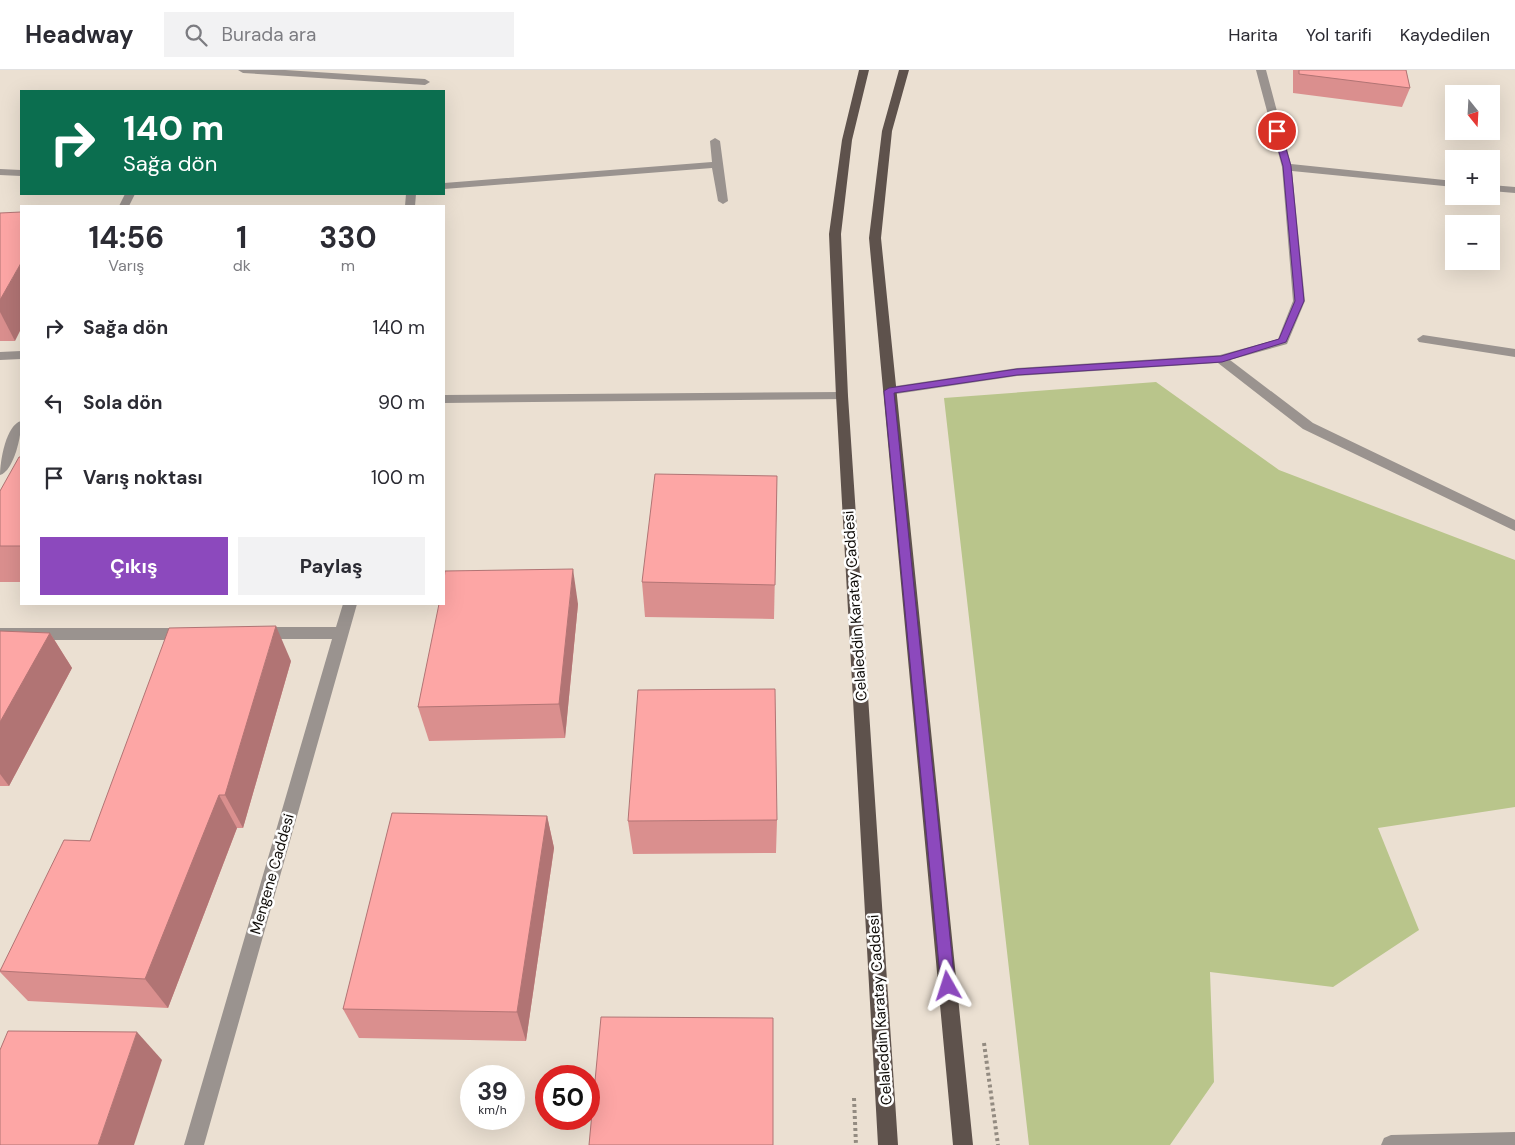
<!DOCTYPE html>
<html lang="tr">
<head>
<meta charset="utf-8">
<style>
	:root { --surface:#fff; --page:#f2f2f3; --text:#2b2b33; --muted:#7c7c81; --line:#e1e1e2; --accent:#8c49bd }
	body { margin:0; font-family:"DM Sans",sans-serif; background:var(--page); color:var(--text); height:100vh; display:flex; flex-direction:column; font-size:19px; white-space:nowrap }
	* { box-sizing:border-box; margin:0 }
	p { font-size:16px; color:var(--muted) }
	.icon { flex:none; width:28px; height:28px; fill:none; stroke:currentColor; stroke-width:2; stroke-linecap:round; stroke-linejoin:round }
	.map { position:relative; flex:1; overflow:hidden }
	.panel { position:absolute; left:20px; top:135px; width:425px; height:400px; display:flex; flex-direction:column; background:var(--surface); border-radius:0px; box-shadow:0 5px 20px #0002 }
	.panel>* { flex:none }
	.top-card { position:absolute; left:20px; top:20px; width:425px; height:105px; border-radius:0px; box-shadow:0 5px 20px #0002; background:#0b6e4f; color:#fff; overflow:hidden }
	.needle { width:32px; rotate:162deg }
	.controls { position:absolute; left:1445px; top:15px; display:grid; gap:10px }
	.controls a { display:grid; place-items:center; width:55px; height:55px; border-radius:0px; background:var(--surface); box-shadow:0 5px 20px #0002; font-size:25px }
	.speed { position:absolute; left:460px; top:995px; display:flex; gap:10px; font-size:25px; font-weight:700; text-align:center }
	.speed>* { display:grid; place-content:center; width:65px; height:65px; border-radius:50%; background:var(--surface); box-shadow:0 5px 20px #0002; line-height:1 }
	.speed small { font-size:12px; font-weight:400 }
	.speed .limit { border:8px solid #d22; background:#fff; color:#111 }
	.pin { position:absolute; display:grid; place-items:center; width:42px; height:42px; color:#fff; margin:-21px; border:2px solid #fff; border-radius:50%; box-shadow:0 1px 5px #0007 }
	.me { position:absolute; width:55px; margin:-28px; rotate:354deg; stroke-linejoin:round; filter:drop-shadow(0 0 4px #0008) }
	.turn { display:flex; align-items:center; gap:18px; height:105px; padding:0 20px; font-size:22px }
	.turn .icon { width:65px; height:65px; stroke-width:2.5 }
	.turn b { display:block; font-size:35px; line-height:42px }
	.eta { display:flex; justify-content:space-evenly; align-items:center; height:85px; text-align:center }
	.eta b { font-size:30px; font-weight:700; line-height:35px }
	.action { display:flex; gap:10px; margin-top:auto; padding:10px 20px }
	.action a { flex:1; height:58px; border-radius:0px; background:var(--accent); color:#fff; font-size:20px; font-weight:700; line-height:58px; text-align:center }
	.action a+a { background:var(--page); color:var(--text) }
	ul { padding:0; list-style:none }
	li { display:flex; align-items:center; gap:15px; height:75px; padding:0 20px }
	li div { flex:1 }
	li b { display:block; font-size:19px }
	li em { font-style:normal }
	header { display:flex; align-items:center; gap:30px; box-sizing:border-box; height:70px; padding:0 25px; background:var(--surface); border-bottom:1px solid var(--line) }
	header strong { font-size:24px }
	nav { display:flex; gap:28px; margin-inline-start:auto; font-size:18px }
	.search { width:350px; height:45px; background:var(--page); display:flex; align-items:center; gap:12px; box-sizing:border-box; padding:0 18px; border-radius:0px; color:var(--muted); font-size:19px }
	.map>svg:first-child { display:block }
</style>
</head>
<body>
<header>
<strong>Headway</strong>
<div class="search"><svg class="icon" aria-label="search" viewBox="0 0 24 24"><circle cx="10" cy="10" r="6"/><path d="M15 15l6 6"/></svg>Burada ara</div>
<nav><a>Harita</a><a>Yol tarifi</a><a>Kaydedilen</a></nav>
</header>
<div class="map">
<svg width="1515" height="1075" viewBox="0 0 1515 1075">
	<rect width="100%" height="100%" fill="#ebe0d2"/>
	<path fill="#b9c58b" d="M1156 312 1279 400 1515 490V737L1378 758 1419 860 1333 917 1210 902 1214 1012 1170 1075H1029L944 328Z"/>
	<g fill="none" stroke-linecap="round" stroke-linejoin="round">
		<g stroke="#938b81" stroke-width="4" stroke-dasharray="3 3" stroke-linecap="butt">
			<path d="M984 973 998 1075"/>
			<path d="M854 1028 856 1075"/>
		</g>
		<g fill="#9a938f" fill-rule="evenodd">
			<path d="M238 0H285L425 9 430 12 425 15 243 3Z"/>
			<path d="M1256 0H1266L1291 94 1454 111V117L1292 101 1305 231 1287 274 1230 290 1313 353 1515 450V461L1303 359 1218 293 1017 306 889 325 883 321 889 317 1017 298 1220 285 1278 269 1293 231 1282 97Z"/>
			<path d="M715 68 720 71 728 131 723 134 718 131 712 98 444 119V113L712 92 710 71Z"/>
			<path d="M0 99 21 100V106L0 105Z"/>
			<path d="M1491 115 1515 117V123L1491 121Z"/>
			<path d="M125 124H135L129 136H119Z"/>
			<path d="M406 124H416L415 136H405Z"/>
			<path d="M1423 265 1515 279V287L1419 272 1417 269Z"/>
			<path d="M21 281V289L0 290V282Z"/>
			<path d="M842 322 847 323 848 326 847 329 444 333V325Z"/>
			<path d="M21 351C22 364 14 401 0 405 0 391 6 355 21 351Z"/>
			<path d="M343 534H357L204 1075H184L332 569H260L255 567 252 563 255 559 260 557H336Z"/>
			<path d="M0 558H187L192 560 195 564 192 568 187 570H0Z"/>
			<path d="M1515 1062V1075H1381L1384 1068 1391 1065Z"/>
		</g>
		<g fill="#5e524c" fill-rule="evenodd">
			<path d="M859 0H869L852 70 841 164 848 326 898 1075H878L836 326 829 164 842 70Z"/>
			<path d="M899 0H909L892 61 881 168 973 1075H953L869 168 882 61Z"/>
		</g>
	</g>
	<g fill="#da8f8e">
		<path d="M1293 0H1406L1410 18 1402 37 1293 23Z"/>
		<path d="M0 143 15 271H0Z"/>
		<path d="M21 387V512H0V421Z"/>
		<path d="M777 406 774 549 645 547 642 512Z"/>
		<path d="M578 534 565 668 429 671 418 637Z"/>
		<path d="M0 561 50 563 72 598 9 716H0Z"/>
		<path d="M291 591 243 758H237L168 938 28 931 0 902V900L90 771Z"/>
		<path d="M547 746 554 778 526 971 359 968 343 939Z"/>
		<path d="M777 750 776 783 633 784 628 751Z"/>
	</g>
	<g fill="#b17474">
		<path d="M21 193V259L15 271 0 242V230Z"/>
		<path d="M573 499 578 534 565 668 559 634Z"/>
		<path d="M276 556 291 591 243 758 225 725Z"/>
		<path d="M50 563 72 598 9 716 0 704V652Z"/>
		<path d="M219 725 237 758 168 938 145 909Z"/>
		<path d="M547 746 554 778 526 971 517 942Z"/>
		<path d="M137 962 162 990 134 1075H98Z"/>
	</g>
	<g fill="#fda6a5" stroke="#b17474">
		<path d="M1299 0H1406L1410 18 1299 4Z"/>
		<path d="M21 142V193L0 230V143Z"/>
		<path d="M19 387H21V476H0V421Z"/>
		<path d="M655 404 777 406 775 515 642 512Z"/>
		<path d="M573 499 559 634 418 637 439 534H444V510L445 501Z"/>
		<path d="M276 556 225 725H219L145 909 0 901 64 770 90 771 169 558Z"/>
		<path d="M0 561 50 563 0 652Z"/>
		<path d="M775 619 777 750 628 751 638 620Z"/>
		<path d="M392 743 547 746 517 942 343 939Z"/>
		<path d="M601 947 773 948V1075H589Z"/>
		<path d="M8 961 137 962 98 1075H0V980Z"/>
	</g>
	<path fill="#8c49bd" stroke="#5b2f7b" d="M1277 59 1281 61 1291 96 1304 231 1286 272 1222 292 1017 305 894 323 955 916 953 921 948 923 943 921 941 916 884 321 889 318 1017 299 1221 286 1279 269 1295 231 1283 96 1273 61Z"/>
	<g text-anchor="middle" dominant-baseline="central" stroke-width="5" stroke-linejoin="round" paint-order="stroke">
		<g font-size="15" fill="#0e0b07" stroke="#fff">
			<text transform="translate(855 536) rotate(-94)">Celaleddin Karatay Caddesi</text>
			<text transform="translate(272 804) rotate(-74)">Mengene Caddesi</text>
			<text transform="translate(880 940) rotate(-94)">Celaleddin Karatay Caddesi</text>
		</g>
	</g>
</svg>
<div class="controls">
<a><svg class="needle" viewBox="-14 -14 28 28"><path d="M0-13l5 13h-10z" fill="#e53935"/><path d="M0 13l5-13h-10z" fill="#7c7c81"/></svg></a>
<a>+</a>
<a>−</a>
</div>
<div class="speed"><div>39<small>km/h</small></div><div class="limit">50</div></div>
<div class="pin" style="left:1277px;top:61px;background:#d93025"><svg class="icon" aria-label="arrive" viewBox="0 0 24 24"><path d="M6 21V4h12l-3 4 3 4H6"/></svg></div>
<svg class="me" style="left:948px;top:916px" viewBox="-20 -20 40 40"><path d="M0-17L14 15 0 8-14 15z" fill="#8c49bd" stroke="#fff" stroke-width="4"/></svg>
<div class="top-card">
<div class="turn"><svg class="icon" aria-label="right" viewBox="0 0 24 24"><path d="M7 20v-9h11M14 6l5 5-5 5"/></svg><div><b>140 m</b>Sağa dön</div></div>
</div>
<section class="panel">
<div class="eta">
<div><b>14:56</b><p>Varış</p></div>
<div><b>1</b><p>dk</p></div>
<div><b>330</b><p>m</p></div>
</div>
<ul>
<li><svg class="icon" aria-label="right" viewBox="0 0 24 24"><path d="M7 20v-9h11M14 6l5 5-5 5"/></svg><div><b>Sağa dön</b></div><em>140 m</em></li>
<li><svg class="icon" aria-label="left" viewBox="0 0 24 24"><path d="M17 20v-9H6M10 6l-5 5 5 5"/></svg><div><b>Sola dön</b></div><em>90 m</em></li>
<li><svg class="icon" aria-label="arrive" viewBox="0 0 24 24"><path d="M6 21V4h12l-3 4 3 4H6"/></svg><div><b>Varış noktası</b></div><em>100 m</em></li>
</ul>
<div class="action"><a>Çıkış</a><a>Paylaş</a></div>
</section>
</div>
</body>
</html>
